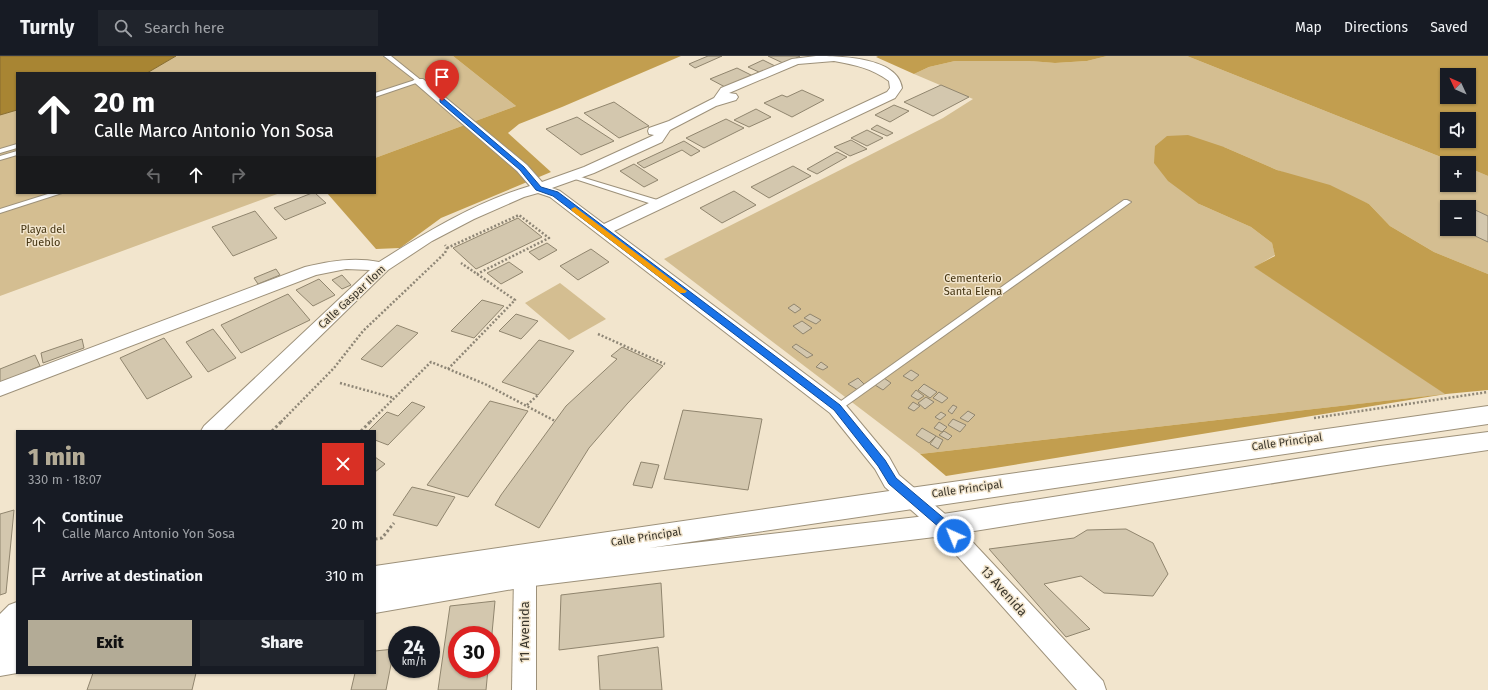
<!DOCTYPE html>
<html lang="en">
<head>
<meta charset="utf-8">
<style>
	:root { --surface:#171b24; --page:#20242c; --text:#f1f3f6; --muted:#9ea1a6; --line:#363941; --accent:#b3ab96 }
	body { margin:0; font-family:"Fira Sans",sans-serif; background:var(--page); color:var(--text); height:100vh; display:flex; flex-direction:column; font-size:15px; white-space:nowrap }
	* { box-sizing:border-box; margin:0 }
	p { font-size:13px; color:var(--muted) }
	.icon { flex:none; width:22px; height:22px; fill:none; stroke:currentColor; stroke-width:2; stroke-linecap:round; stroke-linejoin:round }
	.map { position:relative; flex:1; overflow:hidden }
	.panel { position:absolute; left:16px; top:374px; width:360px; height:244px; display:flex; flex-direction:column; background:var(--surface); border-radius:0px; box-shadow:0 1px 3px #0004 }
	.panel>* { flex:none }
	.guide { position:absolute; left:16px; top:16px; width:360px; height:122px; border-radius:0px; box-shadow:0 1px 3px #0004; background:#202124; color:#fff; overflow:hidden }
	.needle { width:26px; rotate:314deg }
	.buttons { position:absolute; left:1440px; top:12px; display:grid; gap:8px }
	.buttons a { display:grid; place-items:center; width:36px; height:36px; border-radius:0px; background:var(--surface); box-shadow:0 1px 3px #0004; font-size:20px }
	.speed { position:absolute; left:388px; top:570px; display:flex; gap:8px; font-size:20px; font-weight:700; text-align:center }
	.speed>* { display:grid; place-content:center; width:52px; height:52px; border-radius:50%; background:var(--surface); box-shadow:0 1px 3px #0004; line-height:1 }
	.speed small { font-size:10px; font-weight:400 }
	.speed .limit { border:6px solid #d22; background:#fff; color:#111 }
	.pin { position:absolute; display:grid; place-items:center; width:34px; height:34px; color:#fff; margin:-41px -17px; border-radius:50% 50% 50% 0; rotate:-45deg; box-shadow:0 0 4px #0007 }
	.pin .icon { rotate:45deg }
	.me { position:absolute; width:44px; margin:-22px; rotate:316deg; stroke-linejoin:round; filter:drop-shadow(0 0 3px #0008) }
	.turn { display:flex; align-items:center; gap:14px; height:84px; padding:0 12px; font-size:18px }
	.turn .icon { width:52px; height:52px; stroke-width:2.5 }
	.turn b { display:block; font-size:28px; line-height:34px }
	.lanes { display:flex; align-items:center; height:38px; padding:0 12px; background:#0003; justify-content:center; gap:20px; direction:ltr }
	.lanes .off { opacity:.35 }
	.round { display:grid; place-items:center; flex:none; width:42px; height:42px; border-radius:0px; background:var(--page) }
	.headline { display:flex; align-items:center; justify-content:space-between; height:68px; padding:0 12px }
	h1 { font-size:24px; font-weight:800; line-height:30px; color:var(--accent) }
	.primary-button { display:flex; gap:8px; margin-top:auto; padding:8px 12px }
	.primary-button a { flex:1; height:46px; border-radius:0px; background:var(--accent); color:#111; font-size:16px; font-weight:800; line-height:46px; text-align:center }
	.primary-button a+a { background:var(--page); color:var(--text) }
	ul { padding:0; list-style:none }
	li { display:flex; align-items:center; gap:12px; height:52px; padding:0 12px }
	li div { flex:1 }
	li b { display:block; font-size:15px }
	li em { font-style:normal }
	header { display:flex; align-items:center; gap:24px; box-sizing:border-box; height:56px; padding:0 20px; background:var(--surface); border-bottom:1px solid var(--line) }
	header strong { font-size:19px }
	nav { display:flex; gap:22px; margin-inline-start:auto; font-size:14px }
	.search { width:280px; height:36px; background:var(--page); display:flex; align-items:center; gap:10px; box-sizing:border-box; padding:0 14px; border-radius:0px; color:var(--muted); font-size:15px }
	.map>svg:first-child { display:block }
</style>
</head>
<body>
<header>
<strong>Turnly</strong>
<div class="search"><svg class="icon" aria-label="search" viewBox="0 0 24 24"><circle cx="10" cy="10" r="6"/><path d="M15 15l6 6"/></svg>Search here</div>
<nav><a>Map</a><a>Directions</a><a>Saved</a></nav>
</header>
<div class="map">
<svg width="1488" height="634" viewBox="0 0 1488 634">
	<rect width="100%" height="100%" fill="#f2e5cd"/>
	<g fill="#d4be91" fill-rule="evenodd">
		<path d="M176 0H453L516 50 375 102V17H147Z"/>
		<path d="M1107 0H1187L1456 107H1447V129H1469V112L1488 120V218L1434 196 1390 170 1369 148 1277 114 1224 91 1199 148 1251 171 1272 187 1275 199 1255 211 1446 338 920 398 664 203 943 62 973 43 914 18 929 11 955 5H1031L1055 7 1087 5ZM1447 151H1469V173H1447Z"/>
		<path d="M17 54V137H280L0 240V59Z"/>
		<path d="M560 227 606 263 569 284 525 247Z"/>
	</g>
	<g fill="#c29e4f" fill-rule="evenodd">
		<path d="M453 0H681L562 51 519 68 508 77 551 116 441 162 400 192 376 193 327 137H375V102L516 50Z"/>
		<path d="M878 0H1107L1087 5 1055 7 1030 5H955L929 11 914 18 876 1Z"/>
		<path d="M1187 0H1488V120L1469 112V107H1456ZM1447 19H1469V41H1447ZM1447 63H1469V85H1447Z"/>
		<path d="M1188 79 1224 91 1277 114 1330 129 1369 148 1390 170 1434 196 1488 218V334L1446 338 946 420 920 398 1445 338 1254 211 1275 200 1272 187 1251 171 1199 148 1168 125 1154 107 1155 90 1167 80Z"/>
	</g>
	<path fill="#a88533" stroke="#876d31" d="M0 0H176L147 17H17V54L0 59Z"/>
	<g fill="#d3c7ae" stroke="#90856e">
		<path d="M708 0H722L695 12 689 8Z"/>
		<path d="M768 0H800L785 8Z"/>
		<path d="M763 4 775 10 761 17 748 11Z"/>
		<path d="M737 12 753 20 725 31 710 23Z"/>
		<path d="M941 29 969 41 933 60 904 46Z"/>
		<path d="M802 34 824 44 792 61 764 47 782 39 787 41Z"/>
		<path d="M614 46 649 70 619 82 584 57Z"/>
		<path d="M894 49 909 55 890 66 875 59Z"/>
		<path d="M756 53 771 61 749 71 734 64Z"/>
		<path d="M577 61 614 85 581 99 546 73Z"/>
		<path d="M726 63 744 72 704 92 686 82Z"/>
		<path d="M877 69 893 77 887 80 871 73Z"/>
		<path d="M867 74 883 82 867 90 851 82Z"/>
		<path d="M851 84 867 93 850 100 834 91Z"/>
		<path d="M684 85 700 95 691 100 682 94 644 112 637 107Z"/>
		<path d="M837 96 847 101 817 118 807 113Z"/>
		<path d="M634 108 658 124 644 131 620 115Z"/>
		<path d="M793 110 811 120 769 142 751 131Z"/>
		<path d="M734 135 756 149 722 167 700 152Z"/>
		<path d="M312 137H315L326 147 285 164 274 152Z"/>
		<path d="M1471 152 1488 160V186L1460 173H1469V153Z"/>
		<path d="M255 155 277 182 233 200 212 171Z"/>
		<path d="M518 162 542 181 476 213 453 192Z"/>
		<path d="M547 187 557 194 539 204 529 196Z"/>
		<path d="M591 193 609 206 578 224 560 210Z"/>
		<path d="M509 206 523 216 501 228 487 217Z"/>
		<path d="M276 213 280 219 258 228 254 222Z"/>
		<path d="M342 219 351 229 342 233 332 224Z"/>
		<path d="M319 223 335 239 313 250 296 234Z"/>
		<path d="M288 238 310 264 241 297 221 269Z"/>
		<path d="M482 244 504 250 474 282 451 275Z"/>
		<path d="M794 248 801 253 795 257 788 252Z"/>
		<path d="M516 258 538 265 521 283 499 275Z"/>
		<path d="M810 258 821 264 816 268 804 262Z"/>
		<path d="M802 265 812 272 803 278 793 270Z"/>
		<path d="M397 269 418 277 382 311 361 303Z"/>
		<path d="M213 273 236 302 208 316 186 286Z"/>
		<path d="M164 282 192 321 147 343 120 302Z"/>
		<path d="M82 283 84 292 43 307 41 297Z"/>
		<path d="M539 284 574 295 538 339 502 326Z"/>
		<path d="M796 288 813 299 807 302 792 291Z"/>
		<path d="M622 291 663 310 627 348 589 392 539 472 495 449 501 439 566 350 617 303 611 300Z"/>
		<path d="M35 299 40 310 0 327V313Z"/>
		<path d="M821 306 828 311 823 314 816 311Z"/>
		<path d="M911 314 919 319 912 325 903 320Z"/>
		<path d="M858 322 865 329 858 334 848 328Z"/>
		<path d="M884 322 891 327 883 334 875 329Z"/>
		<path d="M924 328 937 336 930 342 918 334Z"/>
		<path d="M916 334 924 340 918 344 911 340Z"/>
		<path d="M939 336 948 342 942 347 933 342Z"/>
		<path d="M926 341 934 346 925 353 918 347Z"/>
		<path d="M490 345 528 355 468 441 427 429Z"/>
		<path d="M412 346 425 351 388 389 375 384V375H368L387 356 398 360Z"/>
		<path d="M913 346 920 350 914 355 908 352Z"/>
		<path d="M953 349 957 351 952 358 948 355Z"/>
		<path d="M683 354 762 363 748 434 664 423Z"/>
		<path d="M968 355 975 359 968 366 960 362Z"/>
		<path d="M941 356 946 359 940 364 935 361Z"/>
		<path d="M953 363 966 369 960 376 948 369Z"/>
		<path d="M939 366 947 371 942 376 934 372Z"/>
		<path d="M922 372 936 380 929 387 916 379Z"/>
		<path d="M944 375 952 380 948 384 939 379Z"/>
		<path d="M936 380 943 384 938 393 930 388Z"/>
		<path d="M375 401 385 408 375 416Z"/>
		<path d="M641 406 659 409 652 432 633 429Z"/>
		<path d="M412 431 455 441 437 470 393 459Z"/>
		<path d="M14 454 6 537 0 539V458Z"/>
		<path d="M1126 473 1153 487 1168 518 1153 540 1104 537 1081 520 1044 528 1090 573 1066 581 989 493 1074 482 1087 474Z"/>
		<path d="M661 527 664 581 559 594 561 539Z"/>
		<path d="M495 545 491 588V579H457V613H488L486 634H438L450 550Z"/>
		<path d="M658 591 662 634H600L598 600Z"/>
		<path d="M394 593 386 634H351L355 617H375V595Z"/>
		<path d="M93 617H196L192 634H87Z"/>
	</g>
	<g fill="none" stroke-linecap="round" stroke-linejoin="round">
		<g stroke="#9d917a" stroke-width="2">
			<g id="lane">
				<path d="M384 0H391L422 25 375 41V37L415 24Z"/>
				<path d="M17 88V92L0 97V93Z"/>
				<path d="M17 95V99L0 104V100Z"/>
				<path d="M571 118 664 146 665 148 664 150H658L569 121V119Z"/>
				<path d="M51 137H62L0 157V153Z"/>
				<path d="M1124 144H1127L1131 146 840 354H834L832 352 834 350Z"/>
			</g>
		</g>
		<g stroke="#9d917a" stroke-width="2">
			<g id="street">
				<path d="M816 0C840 0 898 1 902 32L895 42 614 175 844 347 889 401 899 419 951 463 1103 625 1106 634H1077L935 475 885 431 875 413 830 357 550 141 538 137 524 141 474 163 432 185 388 214 223 375H201L204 370 370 214 346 213 316 219 0 340V326L305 211C330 205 354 201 379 206 427 176 476 146 530 130L517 115 415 27 413 25 415 23H423L527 109 542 126 584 111 652 80 654 79 649 78 648 75 649 72 669 65 714 42 721 32 792 3ZM834 5C856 9 871 12 889 25L890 32 887 36 604 168 560 135 552 132 594 117 662 86 670 74 716 50 736 44 738 41 736 38 729 37 798 8Z"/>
				<path d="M525 509 533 512 536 519V634H512L514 519 517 512Z"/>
				<path d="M17 546V572L8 581 0 584V558L9 549Z"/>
			</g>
		</g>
		<g stroke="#9d917a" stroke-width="2">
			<g id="primary">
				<path d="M1488 350V368L649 492 943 458 1380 390 1488 376V394L1380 410 943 480 525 531 375 557V510L910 432Z"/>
				<path d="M17 562V617L0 620V565Z"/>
			</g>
		</g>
		<g stroke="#8e8676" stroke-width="2.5" stroke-dasharray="2 2" stroke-linecap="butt">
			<path d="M447 192 519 159 549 182 477 218"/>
			<path d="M598 278 665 308"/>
			<path d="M448 313 515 244 461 207"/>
			<path d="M340 327 394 342"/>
			<path d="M527 349 538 339"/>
			<path d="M1314 362 1488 336"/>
			<path d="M281 366 334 312 363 275 445 197 447 192 445 189"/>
			<path d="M370 366 431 306 485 328 555 365"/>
		</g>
		<g stroke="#8e8676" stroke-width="3" stroke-dasharray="2.5 2.5" stroke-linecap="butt">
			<path d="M272 375 282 365"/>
			<path d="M361 375 371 365"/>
			<path d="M375 483 382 482 394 467"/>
		</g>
		<use href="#lane" fill="#fff" fill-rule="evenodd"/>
		<use href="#street" fill="#fff" fill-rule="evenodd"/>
		<use href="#primary" fill="#fff" fill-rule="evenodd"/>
	</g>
	<path fill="#1a73e8" stroke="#114b97" d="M440 43H444L524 111 541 131 558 136 840 349 885 404 896 422 947 465 960 480 958 484 954 485 950 484 940 472 889 428 878 410 834 354 553 140 536 134 520 114 440 46Z"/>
	<path fill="#f59e0b" d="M575 151 685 234 687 235 685 237H680L572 155 571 153Z"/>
	<g text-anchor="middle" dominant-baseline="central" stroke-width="3" stroke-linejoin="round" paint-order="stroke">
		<g font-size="11" fill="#443411" stroke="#f2e5cd">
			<text x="43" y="173">Playa del<tspan x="43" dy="13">Pueblo</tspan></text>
			<text x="973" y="222">Cementerio<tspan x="973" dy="13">Santa Elena</tspan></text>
		</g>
		<g font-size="11" fill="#39352b" stroke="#f2e5cd">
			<text transform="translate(352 241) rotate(-43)">Calle Gaspar Ilom</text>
			<text transform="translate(1287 386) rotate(-8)">Calle Principal</text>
			<text transform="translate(967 433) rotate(-8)">Calle Principal</text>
			<text transform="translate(646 481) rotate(-9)">Calle Principal</text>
		</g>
		<g font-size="13" fill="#39352b" stroke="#f2e5cd">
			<text transform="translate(1004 535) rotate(48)">13 Avenida</text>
			<text transform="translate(524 576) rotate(-90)">11 Avenida</text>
		</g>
	</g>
</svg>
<div class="buttons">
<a><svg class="needle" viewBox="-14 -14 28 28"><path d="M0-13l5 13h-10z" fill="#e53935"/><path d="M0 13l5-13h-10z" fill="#9ea1a6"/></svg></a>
<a><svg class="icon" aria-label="sound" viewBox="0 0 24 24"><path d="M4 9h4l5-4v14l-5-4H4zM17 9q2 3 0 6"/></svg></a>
<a>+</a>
<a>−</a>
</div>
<div class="speed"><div>24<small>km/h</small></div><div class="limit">30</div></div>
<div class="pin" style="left:442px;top:45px;background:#d93025"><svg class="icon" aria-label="arrive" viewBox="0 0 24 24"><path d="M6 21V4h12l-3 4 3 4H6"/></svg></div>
<svg class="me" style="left:954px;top:480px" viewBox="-20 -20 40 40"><circle r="17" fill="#1a73e8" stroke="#fff" stroke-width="3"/><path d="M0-11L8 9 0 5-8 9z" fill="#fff"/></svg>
<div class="guide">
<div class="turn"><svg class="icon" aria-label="ahead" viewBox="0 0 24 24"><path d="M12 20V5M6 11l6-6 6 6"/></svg><div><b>20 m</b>Calle Marco Antonio Yon Sosa</div></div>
<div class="lanes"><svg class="icon off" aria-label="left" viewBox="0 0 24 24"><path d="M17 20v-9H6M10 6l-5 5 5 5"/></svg><svg class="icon" aria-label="ahead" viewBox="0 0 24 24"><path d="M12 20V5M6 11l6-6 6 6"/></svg><svg class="icon off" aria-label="right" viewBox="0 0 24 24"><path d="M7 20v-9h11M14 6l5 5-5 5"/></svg></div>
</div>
<section class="panel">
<div class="headline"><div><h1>1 min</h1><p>330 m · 18:07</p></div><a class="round" style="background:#d93025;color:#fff"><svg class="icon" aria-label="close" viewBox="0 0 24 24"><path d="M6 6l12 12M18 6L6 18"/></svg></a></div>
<ul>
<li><svg class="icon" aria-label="ahead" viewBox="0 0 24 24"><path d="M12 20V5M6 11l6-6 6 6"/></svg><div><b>Continue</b><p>Calle Marco Antonio Yon Sosa</p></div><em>20 m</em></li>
<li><svg class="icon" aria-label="arrive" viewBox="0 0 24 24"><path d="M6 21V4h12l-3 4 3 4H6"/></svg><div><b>Arrive at destination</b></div><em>310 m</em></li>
</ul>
<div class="primary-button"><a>Exit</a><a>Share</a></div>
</section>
</div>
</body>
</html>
